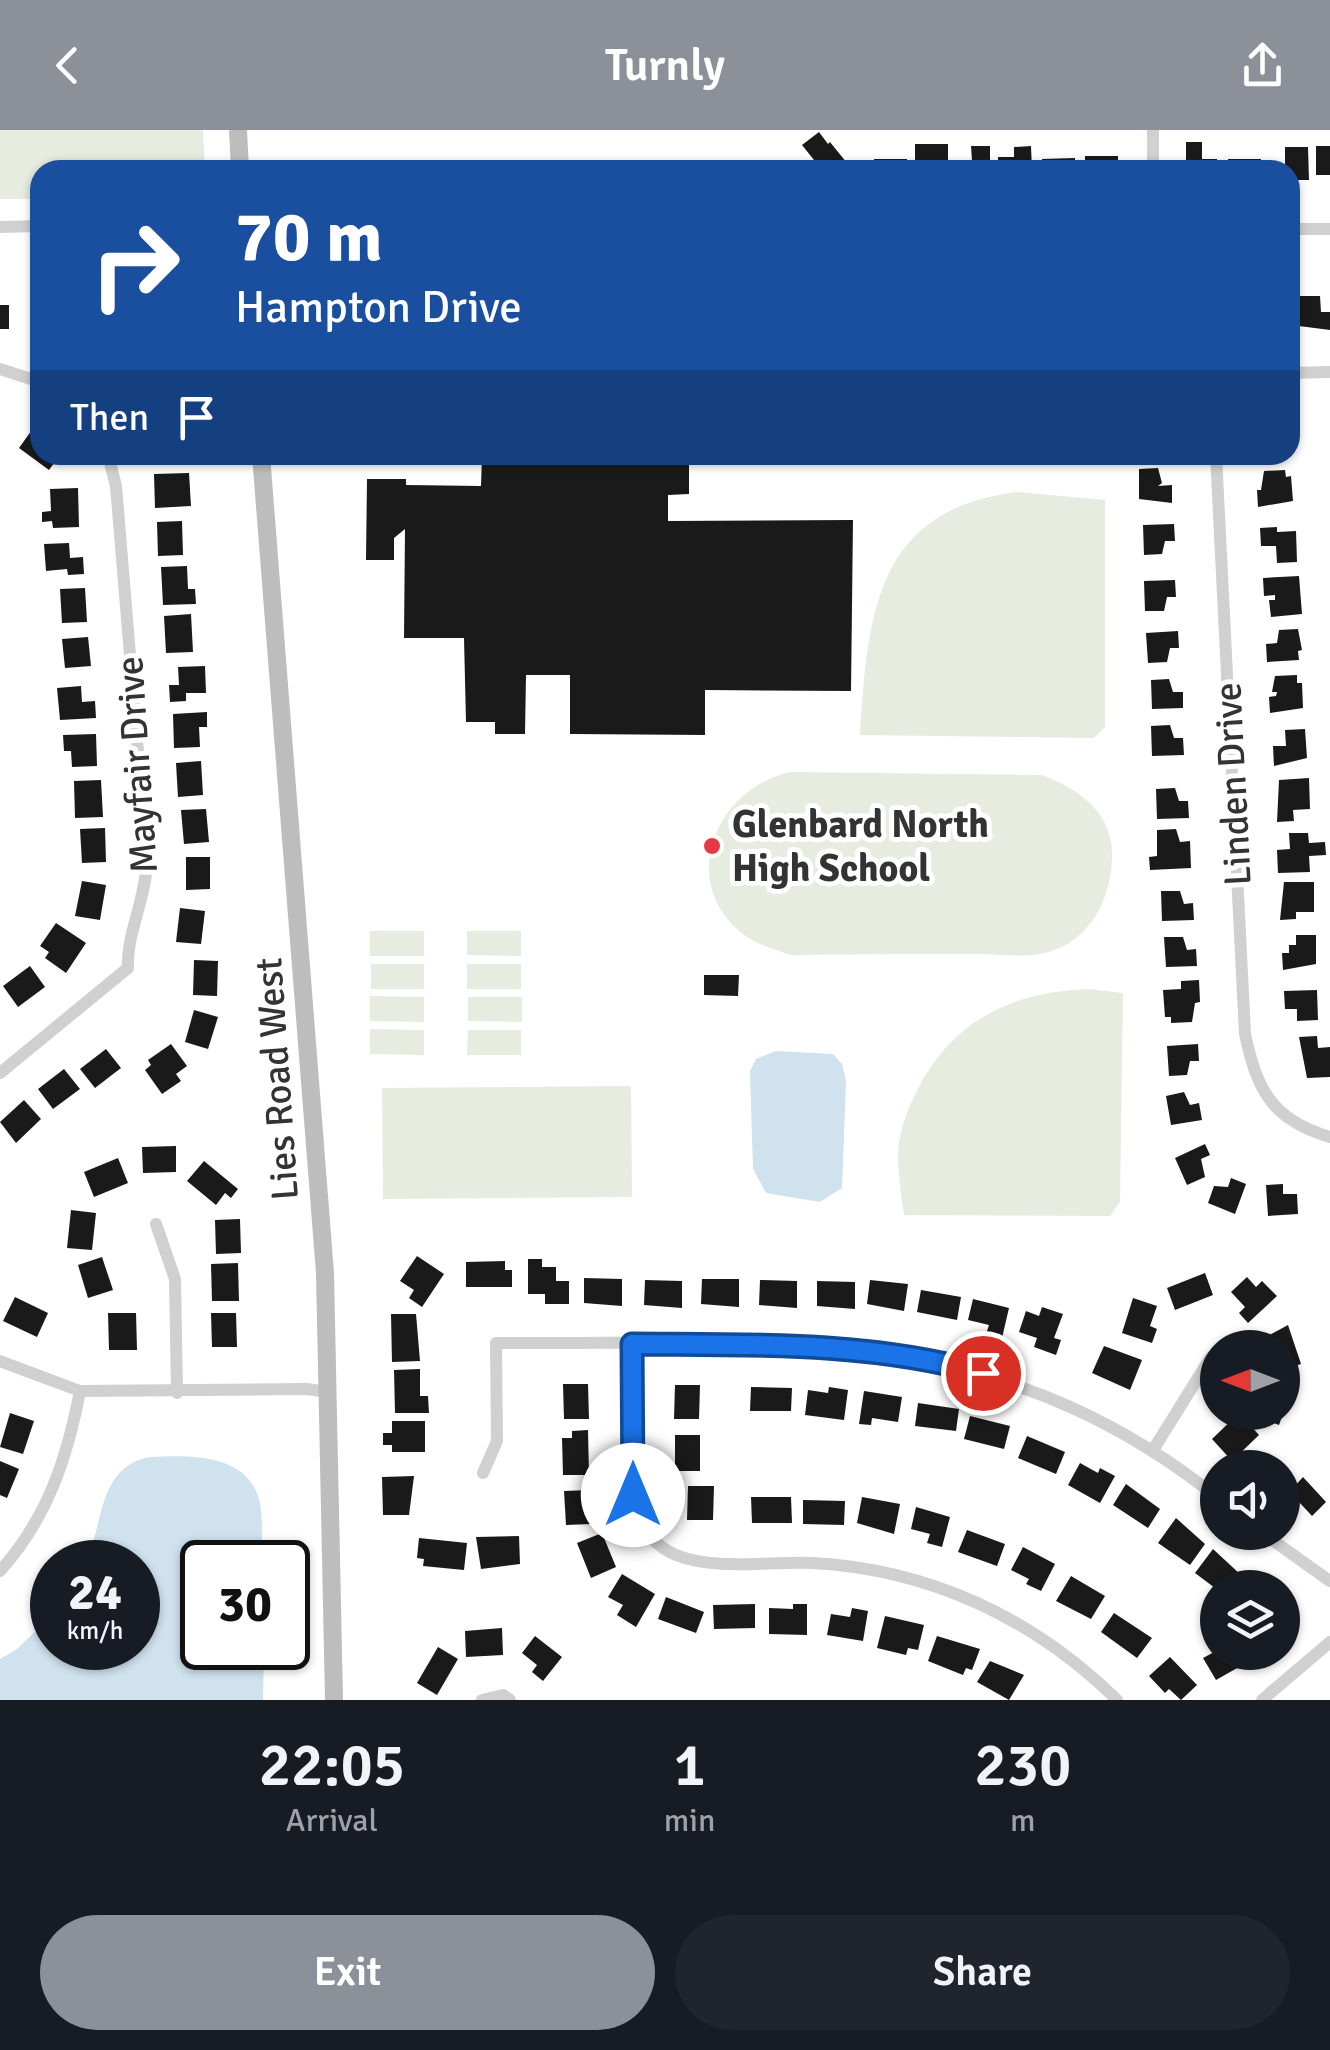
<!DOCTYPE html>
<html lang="en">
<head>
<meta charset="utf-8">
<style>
	:root { --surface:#171b24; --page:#20242c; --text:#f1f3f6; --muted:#9ea1a6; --accent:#8c9099 }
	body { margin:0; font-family:Signika,sans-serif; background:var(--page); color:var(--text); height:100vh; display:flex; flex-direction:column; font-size:38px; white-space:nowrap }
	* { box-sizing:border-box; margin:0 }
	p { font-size:32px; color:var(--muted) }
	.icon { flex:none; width:55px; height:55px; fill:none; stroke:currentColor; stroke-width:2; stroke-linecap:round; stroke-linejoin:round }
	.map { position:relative; height:1570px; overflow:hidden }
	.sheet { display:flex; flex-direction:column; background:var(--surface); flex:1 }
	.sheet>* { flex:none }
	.guide { position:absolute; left:30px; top:30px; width:1270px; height:305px; border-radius:30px; box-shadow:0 2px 8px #0004; background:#1a4fa0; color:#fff; overflow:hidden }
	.needle { width:65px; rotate:270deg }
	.fabs { position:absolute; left:1200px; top:1200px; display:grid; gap:20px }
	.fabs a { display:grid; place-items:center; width:100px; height:100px; border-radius:50%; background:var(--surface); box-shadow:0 2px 8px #0004; font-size:50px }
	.speed { position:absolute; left:30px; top:1410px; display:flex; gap:20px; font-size:50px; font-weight:700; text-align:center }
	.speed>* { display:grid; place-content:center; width:130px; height:130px; border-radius:50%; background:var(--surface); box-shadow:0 2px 8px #0004; line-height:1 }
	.speed small { font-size:25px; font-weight:400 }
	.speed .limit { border:5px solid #111; border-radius:15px; background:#fff; color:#111 }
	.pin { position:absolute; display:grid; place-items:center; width:85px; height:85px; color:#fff; margin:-42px; border:5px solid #fff; border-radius:50%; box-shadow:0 2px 10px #0007 }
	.me { position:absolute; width:110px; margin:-55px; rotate:0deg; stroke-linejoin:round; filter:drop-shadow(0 0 8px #0008) }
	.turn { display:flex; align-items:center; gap:35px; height:210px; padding:0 40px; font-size:45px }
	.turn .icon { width:130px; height:130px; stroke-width:2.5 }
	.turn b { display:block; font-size:70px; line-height:85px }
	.then { display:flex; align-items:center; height:95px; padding:0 40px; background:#0003; gap:20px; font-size:38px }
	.eta { display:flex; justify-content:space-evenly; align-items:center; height:170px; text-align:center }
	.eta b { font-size:60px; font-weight:600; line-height:70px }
	.button { display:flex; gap:20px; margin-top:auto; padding:20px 40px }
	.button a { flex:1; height:115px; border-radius:60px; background:var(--accent); color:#fff; font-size:40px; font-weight:600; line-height:115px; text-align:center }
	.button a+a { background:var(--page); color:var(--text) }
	header { display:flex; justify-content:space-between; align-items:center; height:130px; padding:0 40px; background:var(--accent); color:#fff; font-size:45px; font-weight:600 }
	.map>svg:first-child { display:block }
</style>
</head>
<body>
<header><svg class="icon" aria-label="back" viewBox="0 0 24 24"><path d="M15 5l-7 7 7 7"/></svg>Turnly<svg class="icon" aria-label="share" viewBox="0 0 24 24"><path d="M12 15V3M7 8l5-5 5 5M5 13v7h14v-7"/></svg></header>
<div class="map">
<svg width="1330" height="1570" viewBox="0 0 1330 1570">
	<rect width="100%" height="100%" fill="#fff"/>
	<g fill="#e6ecdf">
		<path d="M0 0H203L205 40H40V69H0Z"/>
		<path d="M1018 362 1105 370V597L1094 608 860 605C868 486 874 379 1018 362Z"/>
		<path d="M791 642 1042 645C1078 659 1112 681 1112 725 1112 768 1090 813 1044 823 1024 828 997 824 975 824 914 824 853 824 792 825 772 819 751 813 736 798 678 743 721 656 791 642Z"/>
		<rect x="370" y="801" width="54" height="25"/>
		<path d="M467 801H521V826L467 825Z"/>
		<rect x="371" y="834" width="53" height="25"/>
		<rect x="467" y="834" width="54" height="25"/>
		<path d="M1088 859 1123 863 1120 1072 1110 1086 904 1085C901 1065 898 1044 898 1023 899 998 910 973 922 951 959 886 1017 862 1088 859Z"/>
		<path d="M370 866 424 867V892L370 891Z"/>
		<path d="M468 867H522V892L468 891Z"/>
		<path d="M370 899 424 900V925L370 924Z"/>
		<path d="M468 900H521V925H467Z"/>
		<path d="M631 956 632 1067 383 1069 382 958Z"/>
	</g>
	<g fill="#cfe2ee">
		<path d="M776 921 833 924 842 934 846 951 842 1058 820 1072 766 1063 753 1039 750 941 756 929Z"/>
		<path d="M151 1327C188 1325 246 1323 259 1369 264 1389 261 1412 262 1432H202V1518H264L263 1570H0V1529L17 1519 52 1485V1518H138V1432H86C104 1393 98 1335 151 1327Z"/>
	</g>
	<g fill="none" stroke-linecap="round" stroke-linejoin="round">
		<path stroke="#cfe2ee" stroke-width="5" d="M39 142 40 143"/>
	</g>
	<g fill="#1a1a1a">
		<path d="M819 2 828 14 830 12 851 38 822 40 802 15Z"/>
		<path d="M1186 12H1202V29H1217L1218 40H1186Z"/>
		<path d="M915 14H948V37L915 38Z"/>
		<path d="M971 16H990V40H956V31H972Z"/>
		<path d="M1031 16 1032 40H998V27H1014V17Z"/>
		<rect x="1316" y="16" width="14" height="29"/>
		<path d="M1285 17H1308L1309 50H1290V40H1285Z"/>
		<rect x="1085" y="26" width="33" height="14"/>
		<path d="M1075 28V40H1042V29Z"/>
		<rect x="874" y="29" width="33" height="11"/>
		<rect x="1228" y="29" width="33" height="11"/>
		<path d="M1291 166H1320L1321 182H1330V200L1291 195Z"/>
		<rect x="0" y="175" width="9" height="24"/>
		<path d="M34 297 40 301V325H60L49 340 19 318Z"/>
		<path d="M482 325H689V364L668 365V391L853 390 851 561 705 560V605L570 604V545H526L525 604H495V592H466L464 508H404L405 399 394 408V430H366L367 349H406V355L481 356Z"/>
		<path d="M1158 338 1162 353 1158 356 1172 355V373L1139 369V339Z"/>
		<path d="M1285 340 1286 347 1291 346 1293 371 1258 377 1257 360H1261L1264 341Z"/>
		<path d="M189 343 191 376 155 378 154 344Z"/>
		<path d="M78 358 79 397 53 398 52 391 42 392V382L51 381 50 359Z"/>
		<path d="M182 391 183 425 158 426 157 392Z"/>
		<path d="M1174 394 1175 411H1165L1162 424 1144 425 1143 395Z"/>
		<path d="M1277 397V402L1296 401 1297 432 1277 433 1276 416H1261L1260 398Z"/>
		<path d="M69 413 70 428 83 427 84 444 68 445 67 439 46 441 44 414Z"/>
		<path d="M187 436 188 459H195L196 474 163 475 161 437Z"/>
		<path d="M1299 446 1302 484 1271 487 1269 470H1275V465L1264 466 1263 448Z"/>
		<path d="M1175 450 1176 467H1167L1164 481H1145L1144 451Z"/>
		<path d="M85 458 87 492 62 493 60 459Z"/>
		<path d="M191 484 193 522 166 523 164 486Z"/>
		<path d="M1298 499 1302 520 1298 521 1299 530 1267 532 1266 514 1277 513 1279 500Z"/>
		<path d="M1178 501 1179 518H1170L1167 532 1148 533 1146 503Z"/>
		<path d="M88 507 91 536 65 538 62 509Z"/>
		<path d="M205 536 206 563H186V571L170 572 169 555H179L178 537Z"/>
		<path d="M1297 545V553H1302L1303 578 1270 583 1269 567 1276 566 1277 562H1272L1275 546Z"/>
		<path d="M1169 549 1173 562H1183V578L1152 579 1151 550Z"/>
		<path d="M81 556 82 572 95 571 96 588 60 590 57 558Z"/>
		<path d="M207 582V597H199L200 617 174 618 173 584Z"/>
		<path d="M1170 595 1174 608H1183L1184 625 1152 626 1151 596Z"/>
		<path d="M1305 599 1307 628 1274 636 1273 616H1286L1285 600Z"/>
		<path d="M96 604 97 636 72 637 71 621H64L63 605Z"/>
		<path d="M201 631 203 665 178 667 176 633Z"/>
		<path d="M1309 648 1310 679 1293 680 1294 691 1277 692 1279 650Z"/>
		<path d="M101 650 103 687 75 688 74 651Z"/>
		<path d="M1175 658 1179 671H1188L1189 688 1157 689 1156 659Z"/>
		<path d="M206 679 209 712 184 714 181 680Z"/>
		<path d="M105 698 106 732 82 733 80 699Z"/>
		<path d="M1176 699 1180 712 1190 711 1191 738 1150 740 1149 727 1157 726V700Z"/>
		<path d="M1289 703H1308L1309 713 1325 712 1326 725 1309 726 1310 742 1278 743 1277 720 1290 719Z"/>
		<path d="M186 727H210V759L186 760Z"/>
		<path d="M82 751 106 755 100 790 75 786Z"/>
		<path d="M1284 752H1314V782H1296V789L1280 790Z"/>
		<path d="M1161 761H1180L1184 774 1193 773 1194 790 1162 791Z"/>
		<path d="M180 778 205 781 201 814 176 812Z"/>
		<path d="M56 793 86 813 66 843 45 828 49 822 40 816Z"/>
		<path d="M1296 805H1316V834L1283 840 1282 823H1289V815H1296Z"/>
		<path d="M1164 807H1183L1187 820 1196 819 1197 836 1166 837Z"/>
		<path d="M194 830 218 831 217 866 193 865Z"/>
		<path d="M30 836 45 857 18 877 3 856Z"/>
		<path d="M704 845H739L738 866 704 865Z"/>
		<path d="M1199 850 1200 872 1195 873 1192 892 1171 893V887H1165L1163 860 1181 859V851Z"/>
		<path d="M1317 860 1318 890 1297 891V879H1285L1284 861Z"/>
		<path d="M194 880 218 887 208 919 185 912Z"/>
		<path d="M1317 906 1318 918 1330 917V947L1307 948 1299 907Z"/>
		<path d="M171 914 187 936 176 944 181 951 162 964 145 940 151 935 148 930Z"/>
		<path d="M1198 914 1199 931H1190L1187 945 1169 946 1167 916Z"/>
		<path d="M106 919 121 938 95 958 80 939Z"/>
		<path d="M64 939 80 959 53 979 38 959Z"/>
		<path d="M1184 962 1190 975 1199 973 1202 990 1171 995 1166 966Z"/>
		<path d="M24 970 41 989 16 1013 0 992Z"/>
		<path d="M1205 1014 1210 1025 1201 1029 1205 1047 1187 1055 1175 1028Z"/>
		<path d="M176 1016V1042L143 1043 142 1017Z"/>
		<path d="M118 1028 128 1053 94 1067 84 1042Z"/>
		<path d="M204 1031 238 1059 231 1068 225 1063 216 1075 187 1051Z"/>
		<path d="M1231 1048 1246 1054 1235 1084 1208 1073 1214 1056 1228 1057Z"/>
		<path d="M1283 1054V1064H1297L1298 1084 1268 1086 1266 1055Z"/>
		<path d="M71 1080 96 1083 92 1120 67 1118Z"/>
		<path d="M240 1089 241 1123 216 1124 215 1090Z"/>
		<path d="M417 1126 444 1144 422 1177 409 1168 414 1160 400 1151Z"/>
		<path d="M102 1127 113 1160 88 1168 78 1135Z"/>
		<path d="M528 1129H542V1137H556V1151H569V1174H545V1164H528Z"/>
		<path d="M505 1131V1140H512V1157H466V1132Z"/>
		<path d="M238 1133 239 1171H212L211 1134Z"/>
		<path d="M1205 1143 1213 1165 1175 1180 1167 1158Z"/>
		<path d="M1247 1147 1256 1157 1262 1151 1277 1166 1248 1193 1239 1183 1245 1177 1231 1162Z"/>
		<path d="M584 1148 622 1149V1176L584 1173Z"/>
		<path d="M702 1149H739V1177L701 1174Z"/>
		<path d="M645 1150 682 1151V1178L644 1175Z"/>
		<path d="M760 1150 797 1151V1178L759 1175Z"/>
		<path d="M870 1150 908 1154 904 1181 867 1174Z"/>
		<path d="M817 1151 855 1152V1179L817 1176Z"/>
		<path d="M921 1160 961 1167 957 1190 917 1182Z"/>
		<path d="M15 1167 48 1183 37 1207 3 1191Z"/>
		<path d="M1133 1168 1157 1176 1150 1196 1157 1199 1152 1213 1122 1203Z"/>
		<path d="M973 1169 1009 1178 1002 1208 986 1204 989 1195 968 1190Z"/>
		<path d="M1042 1177 1063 1184 1054 1208 1061 1210 1056 1225 1034 1217 1037 1208 1019 1202 1026 1181 1039 1186Z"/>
		<path d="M108 1183H136L137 1220H109Z"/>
		<path d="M211 1183H236L237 1217H212Z"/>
		<path d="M391 1184H416L420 1231 392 1232Z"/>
		<path d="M1288 1195 1301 1234 1282 1240V1218H1262L1260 1210Z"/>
		<path d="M1104 1216 1142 1230 1130 1260 1092 1243Z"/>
		<path d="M420 1239V1266H428L429 1283H395L394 1240Z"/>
		<path d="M563 1254H588L589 1289H564Z"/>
		<path d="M675 1255H700L699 1289H674Z"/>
		<path d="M751 1257 792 1258 791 1281H750Z"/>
		<path d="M829 1257 848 1260 844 1290 805 1285 808 1260 828 1263Z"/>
		<path d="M1282 1258 1291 1261 1279 1295 1258 1287 1260 1282H1282Z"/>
		<path d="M864 1261 902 1267 898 1292 872 1288 871 1295 859 1294Z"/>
		<path d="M918 1273 959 1279 956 1301 915 1296Z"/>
		<path d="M10 1283 34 1291 23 1324 0 1317Z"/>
		<path d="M1239 1283 1259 1305 1232 1331 1212 1309Z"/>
		<path d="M970 1286 1010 1296 1004 1319 964 1309Z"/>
		<path d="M392 1291H425V1322H392V1315H383V1303H392Z"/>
		<path d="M588 1300 589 1345H563L562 1308H572V1301Z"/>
		<rect x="675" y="1305" width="25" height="36"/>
		<path d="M1027 1306 1065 1322 1056 1344 1018 1328Z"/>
		<path d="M0 1331 19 1339 7 1368 0 1365Z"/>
		<path d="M1080 1333 1098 1343 1100 1338 1115 1346 1100 1373 1068 1355Z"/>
		<path d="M414 1346 409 1385H383L382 1347Z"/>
		<path d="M1303 1347 1326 1372 1312 1386 1299 1372 1291 1379 1282 1370Z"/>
		<path d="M1126 1354 1160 1379 1148 1398 1113 1375Z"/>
		<path d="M688 1356H714L713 1390H687Z"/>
		<path d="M590 1360 591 1394 566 1395 564 1361Z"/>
		<path d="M751 1367H791L792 1393H752Z"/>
		<path d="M862 1367 900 1374 894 1404 857 1393Z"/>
		<path d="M803 1370 845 1371 844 1395 803 1394Z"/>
		<path d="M916 1377 950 1387 942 1417 927 1413 930 1404 911 1399Z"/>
		<path d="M1176 1388 1205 1414 1190 1435 1158 1413Z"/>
		<path d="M967 1400 1005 1414 997 1436 958 1422Z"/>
		<path d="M602 1403 616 1437 591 1448 577 1413Z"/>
		<path d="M519 1406 520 1434 481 1439 476 1407Z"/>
		<path d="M419 1408 467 1413 464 1440 423 1436 424 1429 417 1428Z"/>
		<path d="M1023 1417 1055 1434 1041 1461 1026 1454 1029 1449 1011 1440Z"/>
		<path d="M1213 1419 1241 1445 1232 1458H1215L1195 1443Z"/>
		<path d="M622 1444 655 1464 636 1497 617 1485 623 1475 608 1467Z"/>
		<path d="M1071 1446 1105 1466 1091 1489 1056 1471Z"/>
		<path d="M666 1467 704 1482 696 1503 658 1489Z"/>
		<path d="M1282 1470 1298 1486 1282 1501Z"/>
		<path d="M755 1474V1498L714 1499 713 1475Z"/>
		<path d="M793 1474H807V1505L769 1504V1478L793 1479Z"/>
		<path d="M852 1478 868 1481 863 1511 827 1505 831 1484 850 1487Z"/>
		<path d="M1114 1483 1152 1508 1137 1528 1101 1502Z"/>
		<path d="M885 1486 924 1495 918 1520 908 1518 906 1525 877 1518Z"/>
		<path d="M502 1498 503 1525 466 1527 465 1501Z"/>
		<path d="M535 1506 562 1527 543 1551 532 1542 537 1535 522 1523Z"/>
		<path d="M937 1506 980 1519 972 1540 966 1538 963 1545 928 1531Z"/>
		<path d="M438 1517 458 1529 437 1565 417 1553Z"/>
		<path d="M1218 1520 1247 1525 1236 1532 1239 1537 1216 1550 1203 1528Z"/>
		<path d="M1170 1527 1197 1555 1181 1570 1169 1559 1165 1563 1149 1546Z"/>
		<path d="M990 1531 1024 1545 1009 1570 977 1552Z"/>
	</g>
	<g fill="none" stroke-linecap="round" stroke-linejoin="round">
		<g stroke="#d0d0d0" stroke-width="12">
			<path d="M1153 40V0"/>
			<path d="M0 97 40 96"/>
			<path d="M1290 99H1330"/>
			<path d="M0 239 40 252"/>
			<path d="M1290 243 1330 242"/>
			<path d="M1216 325 1245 904C1257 960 1272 990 1330 1007"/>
			<path d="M0 943 128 838C126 805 146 769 147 731L116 356 108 325"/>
			<path d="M156 1094 175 1149 177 1263"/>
			<path d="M632 1214 634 1374C639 1396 654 1416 676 1425 716 1441 769 1431 812 1433 929 1439 1034 1488 1117 1570"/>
			<path d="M0 1231 80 1261 307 1259 327 1262"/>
			<path d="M1153 1320 1211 1227"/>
			<path d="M483 1343 497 1311 496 1213C767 1215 991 1186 1218 1368"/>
			<path d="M1261 1402 1330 1451"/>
			<path d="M0 1441C47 1389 67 1329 80 1261"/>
			<path d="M482 1570 503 1565 510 1570"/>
			<path d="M1262 1570 1330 1512"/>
		</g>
		<g stroke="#bdbdbd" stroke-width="18">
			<path d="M238 0 240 40"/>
			<path d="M261 325 325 1143 334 1570"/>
		</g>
	</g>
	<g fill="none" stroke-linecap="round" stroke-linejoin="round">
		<g stroke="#114b97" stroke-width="25">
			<path id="route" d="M633 1365 632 1214C750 1215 868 1211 983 1243"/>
		</g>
		<use href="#route" stroke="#1a73e8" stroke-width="18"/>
	</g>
	<circle fill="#e63946" stroke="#fff" stroke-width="4" cx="712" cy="716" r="10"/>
	<g text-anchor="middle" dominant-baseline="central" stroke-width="10" stroke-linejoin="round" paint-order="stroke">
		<g font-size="38" fill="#333" stroke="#fff">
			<text transform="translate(137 635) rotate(-94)">Mayfair Drive</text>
			<text transform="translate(1233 654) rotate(-93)">Linden Drive</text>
			<text transform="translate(277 949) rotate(-94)">Lies Road West</text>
		</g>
		<g font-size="38" font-weight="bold" fill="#333" stroke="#fff" text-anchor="start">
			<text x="732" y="694">Glenbard North<tspan x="732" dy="44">High School</tspan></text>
		</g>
	</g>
</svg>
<div class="fabs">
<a><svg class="needle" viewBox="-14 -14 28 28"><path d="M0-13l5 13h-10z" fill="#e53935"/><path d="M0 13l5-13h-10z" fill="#9ea1a6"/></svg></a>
<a><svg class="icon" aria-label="sound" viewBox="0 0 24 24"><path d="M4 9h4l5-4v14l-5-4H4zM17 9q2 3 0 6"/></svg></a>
<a><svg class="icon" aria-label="layers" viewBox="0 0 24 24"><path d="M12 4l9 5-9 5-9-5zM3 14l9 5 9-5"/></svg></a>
</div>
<div class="speed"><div>24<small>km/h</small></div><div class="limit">30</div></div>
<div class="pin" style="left:983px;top:1243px;background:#d93025"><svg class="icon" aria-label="arrive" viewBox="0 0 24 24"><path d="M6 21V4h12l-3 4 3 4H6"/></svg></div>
<svg class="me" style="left:633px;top:1365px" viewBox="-20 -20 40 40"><circle r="19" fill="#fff"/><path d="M0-13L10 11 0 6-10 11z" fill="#1a73e8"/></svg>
<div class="guide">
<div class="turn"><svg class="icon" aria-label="right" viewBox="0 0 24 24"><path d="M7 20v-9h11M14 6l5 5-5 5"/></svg><div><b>70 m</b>Hampton Drive</div></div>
<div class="then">Then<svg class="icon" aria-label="arrive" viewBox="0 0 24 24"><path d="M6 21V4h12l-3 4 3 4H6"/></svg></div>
</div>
</div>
<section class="sheet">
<div class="eta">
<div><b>22:05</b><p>Arrival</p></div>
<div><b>1</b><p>min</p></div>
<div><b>230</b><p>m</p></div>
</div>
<div class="button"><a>Exit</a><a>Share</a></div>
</section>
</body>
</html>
